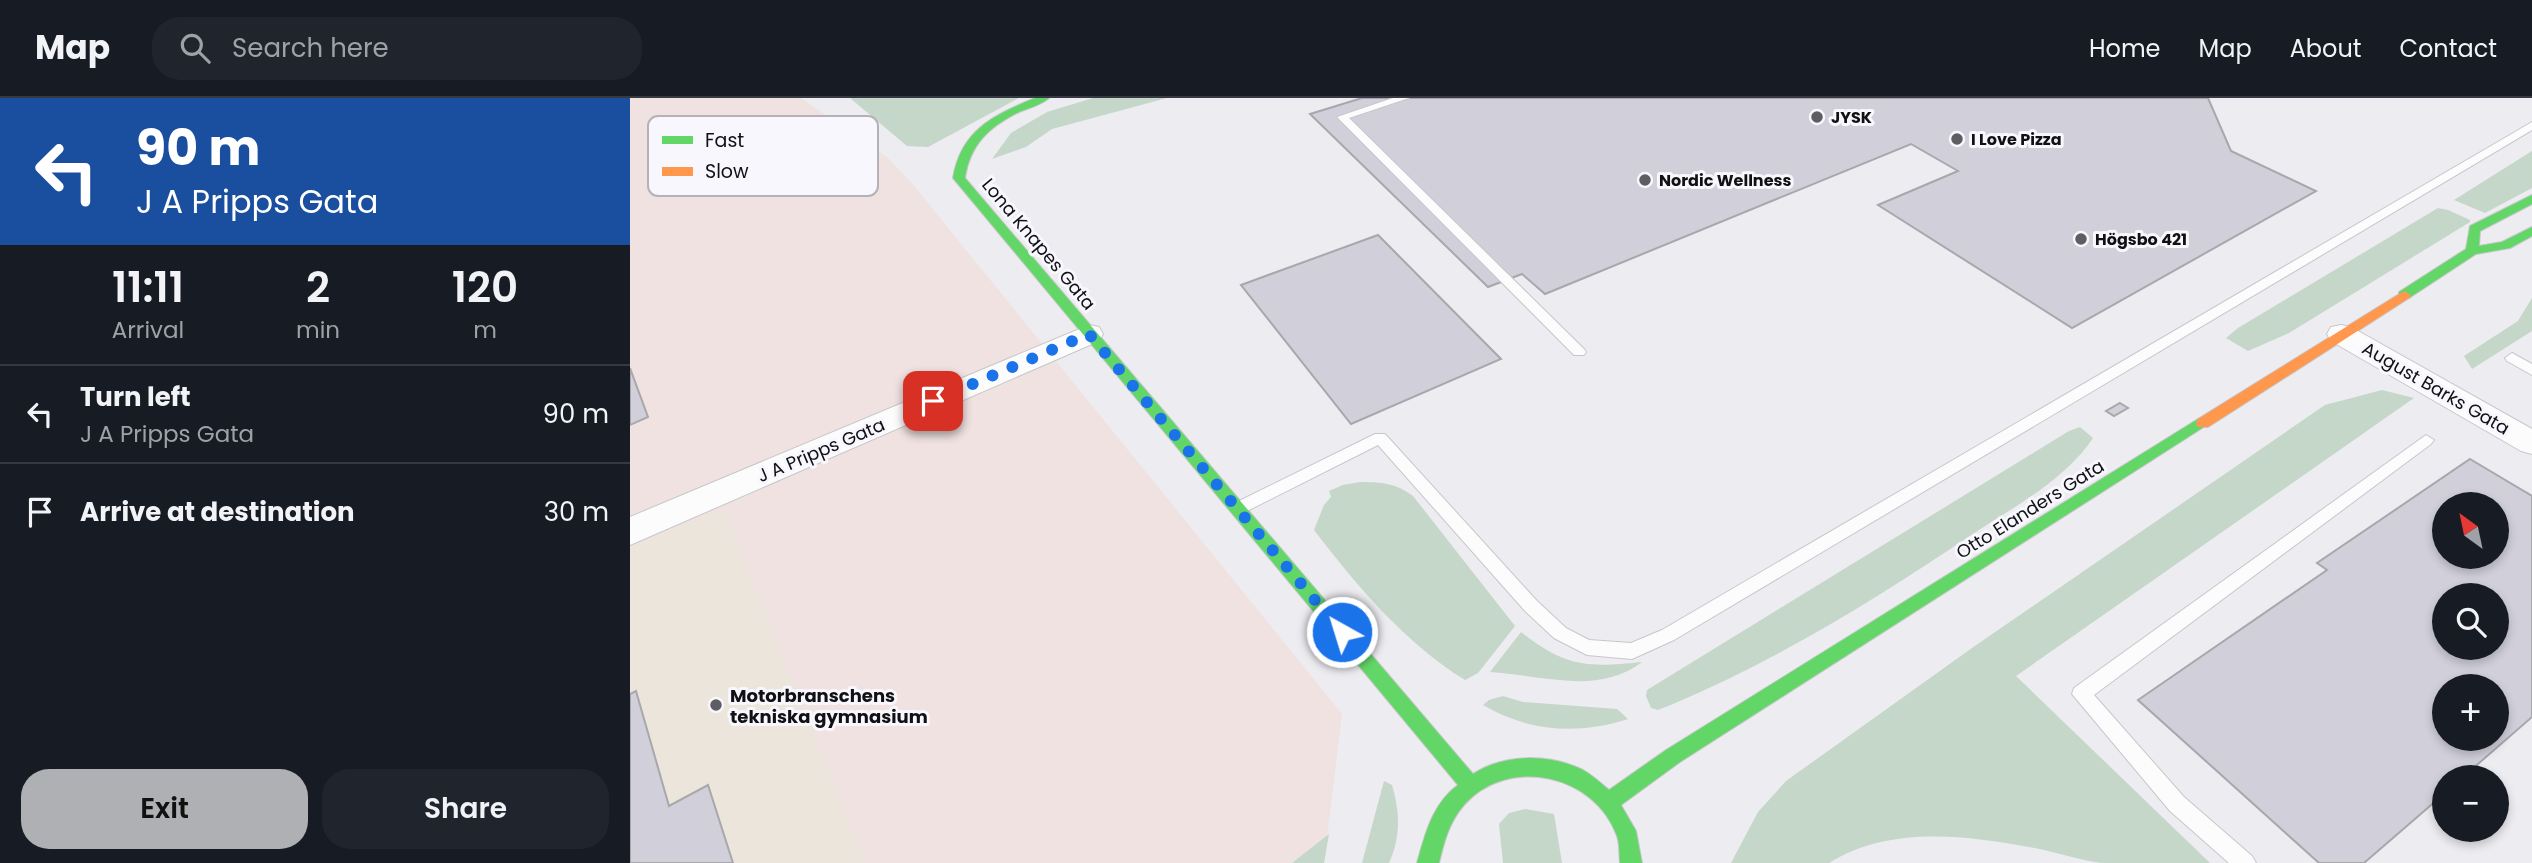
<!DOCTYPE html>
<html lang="en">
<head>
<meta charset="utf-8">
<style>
	:root { --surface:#171b24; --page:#20242c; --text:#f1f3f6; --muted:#9ea1a6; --line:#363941; --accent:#afb0b3 }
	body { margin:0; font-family:Poppins,sans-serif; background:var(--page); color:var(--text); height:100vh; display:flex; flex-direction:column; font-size:26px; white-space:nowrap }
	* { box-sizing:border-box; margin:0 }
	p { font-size:23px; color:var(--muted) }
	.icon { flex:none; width:38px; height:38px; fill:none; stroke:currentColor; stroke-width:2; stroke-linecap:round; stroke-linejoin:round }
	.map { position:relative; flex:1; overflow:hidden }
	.side { display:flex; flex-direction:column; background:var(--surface); width:630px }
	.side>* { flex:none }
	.banner { background:#1a4fa0; color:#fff; overflow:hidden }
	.needle { width:46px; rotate:327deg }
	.buttons { position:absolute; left:1802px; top:394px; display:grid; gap:14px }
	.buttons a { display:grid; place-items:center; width:77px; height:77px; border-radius:50%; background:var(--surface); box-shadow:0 4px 10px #0003; font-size:35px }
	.pin { position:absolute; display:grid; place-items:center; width:60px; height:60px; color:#fff; margin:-30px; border-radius:14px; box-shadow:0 4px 10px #0006 }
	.me { position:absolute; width:77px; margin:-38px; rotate:321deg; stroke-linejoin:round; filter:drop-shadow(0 0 5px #0008) }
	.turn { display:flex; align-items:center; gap:24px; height:147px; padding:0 21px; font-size:32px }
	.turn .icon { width:91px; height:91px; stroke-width:2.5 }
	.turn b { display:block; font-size:49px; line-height:60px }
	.eta { display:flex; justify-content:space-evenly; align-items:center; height:119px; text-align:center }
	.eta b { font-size:42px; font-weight:600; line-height:49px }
	.primary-button { display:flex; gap:14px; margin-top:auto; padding:14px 21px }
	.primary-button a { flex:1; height:80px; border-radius:28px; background:var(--accent); color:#111; font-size:28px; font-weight:600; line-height:80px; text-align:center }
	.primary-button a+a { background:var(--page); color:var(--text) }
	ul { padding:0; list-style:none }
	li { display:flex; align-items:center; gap:21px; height:98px; padding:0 21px; border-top:2px solid var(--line) }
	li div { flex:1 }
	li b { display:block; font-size:26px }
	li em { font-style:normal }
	header { display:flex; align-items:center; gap:42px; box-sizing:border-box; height:98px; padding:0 35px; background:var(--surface); border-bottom:2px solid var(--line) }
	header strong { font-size:33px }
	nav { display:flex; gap:38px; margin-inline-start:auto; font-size:24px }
	.search { width:490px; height:63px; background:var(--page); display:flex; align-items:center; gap:18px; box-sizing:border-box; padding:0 24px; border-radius:28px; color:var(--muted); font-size:26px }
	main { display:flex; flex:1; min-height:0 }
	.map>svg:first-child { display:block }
</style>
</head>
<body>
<header>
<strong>Map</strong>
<div class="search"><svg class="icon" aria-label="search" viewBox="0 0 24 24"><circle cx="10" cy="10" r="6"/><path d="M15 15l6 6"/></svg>Search here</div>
<nav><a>Home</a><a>Map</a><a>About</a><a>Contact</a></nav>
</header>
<main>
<section class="side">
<div class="banner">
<div class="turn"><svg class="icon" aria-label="left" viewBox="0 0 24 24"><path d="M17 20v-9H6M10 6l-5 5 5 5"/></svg><div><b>90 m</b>J A Pripps Gata</div></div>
</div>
<div class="eta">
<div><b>11:11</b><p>Arrival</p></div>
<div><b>2</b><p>min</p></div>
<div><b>120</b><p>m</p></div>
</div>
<ul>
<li><svg class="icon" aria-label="left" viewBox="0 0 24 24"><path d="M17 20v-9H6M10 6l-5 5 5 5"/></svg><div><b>Turn left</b><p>J A Pripps Gata</p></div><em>90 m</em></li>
<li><svg class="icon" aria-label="arrive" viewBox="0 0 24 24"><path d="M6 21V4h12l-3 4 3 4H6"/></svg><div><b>Arrive at destination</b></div><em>30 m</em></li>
</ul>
<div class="primary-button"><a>Exit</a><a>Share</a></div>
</section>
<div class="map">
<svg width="1902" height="765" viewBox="0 0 1902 765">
	<rect width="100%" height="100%" fill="#ececf1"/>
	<path fill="#f0e2e0" d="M0 0H171L258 60 285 89 712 616 694 765H0Z"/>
	<path fill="#ebe5dc" d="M93 410 235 765H0V450Z"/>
	<g fill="#c5d7c9">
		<path d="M220 0H389L298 49 277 48Z"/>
		<path d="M463 0H537L422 31 396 49 362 61 381 35 417 14Z"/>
		<path d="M1902 53V90L1855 115 1824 102Z"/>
		<path d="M1808 110 1818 112 1840 122V124L1659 235 1618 253 1596 240 1608 230Z"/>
		<path d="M1902 200V233L1842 271 1834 258 1888 223Z"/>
		<path d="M1752 292 1784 300 1386 578 1580 765C1545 765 1507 765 1472 765 1448 762 1423 753 1399 749 1333 737 1258 728 1199 765H1101L1128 714 1156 683 1342 550 1695 307Z"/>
		<path d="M1450 329 1463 340C1435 382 1385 408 1343 436 1247 500 1150 561 1043 606L1028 612 1021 610 1016 598 1017 592 1439 333Z"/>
		<path d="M730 384C751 384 766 385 783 398L885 528 848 575 835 582C774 544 728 489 684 432L694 407 701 399 699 393 713 387Z"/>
		<path d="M891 534C935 569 957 570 1012 564 968 598 910 577 860 574Z"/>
		<path d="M873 598 893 604 987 611 998 621C948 637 899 634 853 607L859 602Z"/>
		<path d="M754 683 762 687C770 715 771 738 759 765H732Z"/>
		<path d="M895 711 924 716 932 765H873L869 726 879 715Z"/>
		<path d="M699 736 694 765H662Z"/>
	</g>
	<g fill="#d0cfda" stroke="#a8a7ac" stroke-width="2" fill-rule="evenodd">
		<path d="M732 0H1578L1601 53 1686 93 1442 230 1248 107 1328 73 1281 46 915 196 892 176 858 189 680 16Z"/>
		<path d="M748 137 871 261 721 326 611 187Z"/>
		<path d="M0 270 18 319 0 327Z"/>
		<path d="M1490 305 1498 310 1484 318 1476 313Z"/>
		<path d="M1840 361 1902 398V619L1833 679H1815V695L1734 765H1689L1508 602 1697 472 1687 465ZM1815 406H1867V458H1815ZM1815 497H1867V550H1815ZM1815 588H1867V640H1815Z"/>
		<path d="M6 593 39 708 78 687 103 765H0V596Z"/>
	</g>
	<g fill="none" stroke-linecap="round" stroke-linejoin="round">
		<g stroke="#c7c7cb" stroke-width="2">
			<g id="lane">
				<path d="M763 0H779L719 20 954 251 956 254 954 257H944L707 19Z"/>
				<path d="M1902 24V32L1044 542 1002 561 957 557 924 540 895 513 748 347 615 414H603L601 410 603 406 745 336H755L907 503 936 530 959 542 1001 545 1032 532Z"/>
				<path d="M1882 255 1902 266V277L1877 263 1875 260Z"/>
				<path d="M1796 337 1804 342 1801 346 1464 597 1554 699 1622 758 1626 765H1599L1540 713 1442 596 1444 590Z"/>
			</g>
		</g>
		<g stroke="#c7c7cb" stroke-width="2">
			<g id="street">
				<path d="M459 227 469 229 473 236 469 243 0 447V419Z"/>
				<path d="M1711 227 1721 229 1902 331V356L1891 353 1701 243 1697 236 1701 229Z"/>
			</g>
		</g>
		<g stroke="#c7c7cb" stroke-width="2">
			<g id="fast">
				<path d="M405 0H419C411 7 399 10 389 14 359 29 340 46 335 80L843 676C875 655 920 656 953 672 962 677 971 685 979 692L1036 652 1568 321 1573 320 1580 325 1050 664 991 707 1006 733 1012 765H990C989 757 990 746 987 738 965 676 878 657 834 707 819 724 814 744 809 765H787C795 737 802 706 828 687L323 80C331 32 364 17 405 0Z"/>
				<path d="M1902 97V106L1850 133 1849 148 1872 144 1902 129V138L1880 150 1846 156 1779 200H1769V194L1836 151 1840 128Z"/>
			</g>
		</g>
		<g stroke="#c7c7cb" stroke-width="2">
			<path id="slow" d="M1774 193 1781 197 1779 200 1578 329H1568L1566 325 1568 321Z"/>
		</g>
		<use href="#lane" fill="#fcfcfd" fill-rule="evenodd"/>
		<use href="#street" fill="#fcfcfd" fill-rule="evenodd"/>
		<use href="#fast" fill="#63d668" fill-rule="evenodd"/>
		<use href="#slow" fill="#ff974d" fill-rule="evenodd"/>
	</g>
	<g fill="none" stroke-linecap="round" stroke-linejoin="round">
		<path stroke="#1a73e8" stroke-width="12" stroke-dasharray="0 21.6" d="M303 303 459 236 712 534"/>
	</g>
	<g fill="#5e5d61" stroke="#f8f7fd" stroke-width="2.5">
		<circle cx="1187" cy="19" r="7"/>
		<circle cx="1327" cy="41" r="7"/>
		<circle cx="1015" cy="82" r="7"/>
		<circle cx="1451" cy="141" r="7"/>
		<circle cx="86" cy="607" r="7"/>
	</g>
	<g text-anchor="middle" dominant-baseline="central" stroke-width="6" stroke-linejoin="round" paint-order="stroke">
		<g font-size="16" font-weight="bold" fill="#111014" stroke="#f8f7fd" text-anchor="start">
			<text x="1201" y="19">JYSK</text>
			<text x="1341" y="41">I Love Pizza</text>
			<text x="1029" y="82">Nordic Wellness</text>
			<text x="1465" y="141">Högsbo 421</text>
		</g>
		<g font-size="18" fill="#111014" stroke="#f8f7fd">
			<text transform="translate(409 146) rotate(50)">Lona Knapes Gata</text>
			<text transform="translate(1806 290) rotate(30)">August Barks Gata</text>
			<text transform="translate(191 352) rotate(-23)">J A Pripps Gata</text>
			<text transform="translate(1400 411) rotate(-32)">Otto Elanders Gata</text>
		</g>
		<g font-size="18" font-weight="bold" fill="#111014" stroke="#f8f7fd" text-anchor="start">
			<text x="100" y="597">Motorbranschens<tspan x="100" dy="21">tekniska gymnasium</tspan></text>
		</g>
	</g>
	<rect x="18" y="18" width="230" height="80" rx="10" fill="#f8f7fd" stroke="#b3b2b7" stroke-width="2"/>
	<rect x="32" y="38" width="31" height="8" fill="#63d668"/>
	<rect x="32" y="69" width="31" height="9" fill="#ff974d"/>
	<g font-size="19" fill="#111014">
		<text x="75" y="49">Fast</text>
		<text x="75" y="80">Slow</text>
	</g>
</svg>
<div class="buttons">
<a><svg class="needle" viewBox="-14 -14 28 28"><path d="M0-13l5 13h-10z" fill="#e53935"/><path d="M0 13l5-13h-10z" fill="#9ea1a6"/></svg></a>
<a><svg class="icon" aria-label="search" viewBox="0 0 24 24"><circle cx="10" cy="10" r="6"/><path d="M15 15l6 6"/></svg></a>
<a>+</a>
<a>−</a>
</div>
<div class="pin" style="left:303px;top:303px;background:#d93025"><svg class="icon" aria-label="arrive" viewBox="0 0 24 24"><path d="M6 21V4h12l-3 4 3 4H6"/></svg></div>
<svg class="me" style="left:712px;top:534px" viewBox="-20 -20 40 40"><circle r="17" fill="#1a73e8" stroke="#fff" stroke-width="3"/><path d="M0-11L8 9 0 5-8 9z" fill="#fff"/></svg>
</div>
</main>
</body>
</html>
